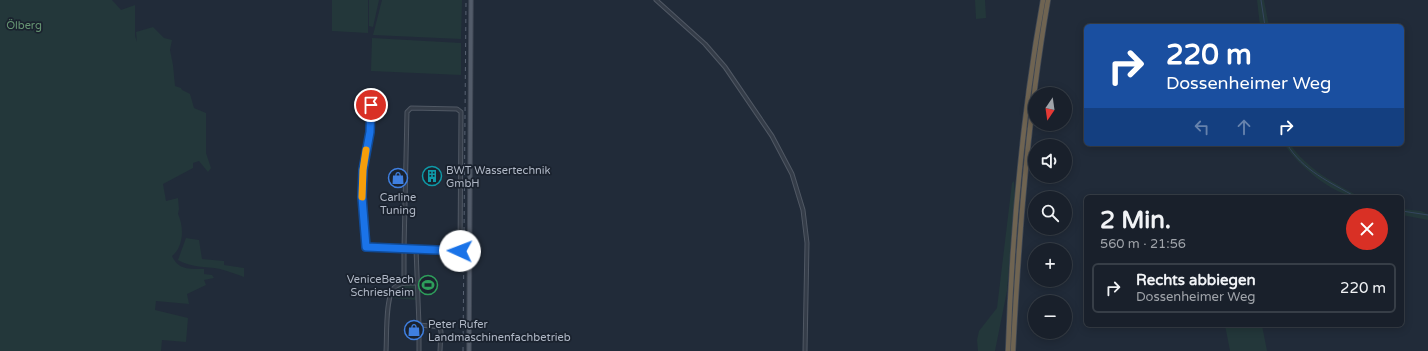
<!DOCTYPE html>
<html lang="de">
<head>
<meta charset="utf-8">
<style>
	:root { --surface:#19202b; --page:#262d37; --text:#f1f3f6; --muted:#9fa3a9; --line:#373e47 }
	body { margin:0; font-family:"Varela Round",sans-serif; background:var(--page); color:var(--text); height:100vh; display:flex; flex-direction:column; font-size:15px; white-space:nowrap }
	* { box-sizing:border-box; margin:0 }
	p { font-size:13px; color:var(--muted) }
	.icon { flex:none; width:22px; height:22px; fill:none; stroke:currentColor; stroke-width:2; stroke-linecap:round; stroke-linejoin:round }
	.map { position:relative; flex:1; overflow:hidden }
	.sheet { position:absolute; left:1084px; top:195px; width:320px; height:132px; display:flex; flex-direction:column; background:var(--surface); border-radius:6px; box-shadow:0 2px 10px #0003,0 0 0 1px var(--line) }
	.sheet>* { flex:none }
	.guide { position:absolute; left:1084px; top:24px; width:320px; height:122px; border-radius:6px; box-shadow:0 2px 10px #0003,0 0 0 1px var(--line); background:#1a4fa0; color:#fff; overflow:hidden }
	.needle { width:26px; rotate:193deg }
	.fabs { position:absolute; left:1028px; top:87px; display:grid; gap:8px }
	.fabs a { display:grid; place-items:center; width:44px; height:44px; border-radius:50%; background:var(--surface); box-shadow:0 2px 10px #0003,0 0 0 1px var(--line); font-size:20px }
	.pin { position:absolute; display:grid; place-items:center; width:34px; height:34px; color:#fff; margin:-17px; border:2px solid #fff; border-radius:50%; box-shadow:0 1px 4px #0007 }
	.me { position:absolute; width:44px; margin:-22px; rotate:272deg; stroke-linejoin:round; filter:drop-shadow(0 0 3px #0008) }
	.turn { display:flex; align-items:center; gap:14px; height:84px; padding:0 16px; font-size:18px }
	.turn .icon { width:52px; height:52px; stroke-width:2.5 }
	.turn b { display:block; font-size:28px; line-height:34px }
	.lanes { display:flex; align-items:center; height:38px; padding:0 16px; background:#0003; justify-content:center; gap:20px; direction:ltr }
	.lanes .off { opacity:.35 }
	.round { display:grid; place-items:center; flex:none; width:42px; height:42px; border-radius:21px; background:var(--page) }
	.head { display:flex; align-items:center; justify-content:space-between; height:68px; padding:0 16px }
	h1 { font-size:24px; font-weight:800; line-height:30px }
	ul { padding:0; list-style:none }
	li { display:flex; align-items:center; gap:12px; height:50px; margin:0 8px 6px; padding:0 8px; border:2px solid var(--line); border-radius:6px }
	li div { flex:1 }
	li b { display:block; font-size:15px }
	li em { font-style:normal }
	.map>svg:first-child { display:block }
</style>
</head>
<body>
<div class="map">
<svg width="1428" height="351" viewBox="0 0 1428 351">
	<rect width="100%" height="100%" fill="#212b39"/>
	<g fill="#23373a">
		<path d="M0 0H112L121 10 135 5V36L137 42 136 32 153 27 164 38 172 40 170 50 173 65 175 86 181 88 182 90 190 94 194 108 206 113V153L211 168 208 172 199 161 193 163V168L163 184 166 201 178 198 179 209 178 214C184 226 184 247 172 256 178 270 190 269 204 269V274L212 275 214 278 204 280 206 285 187 294 189 304 156 301 155 310 188 318 186 342 162 340 161 351H0Z"/>
		<path d="M332 0H368V33L332 31Z"/>
		<path d="M369 0H379L373 27 369 26Z"/>
		<path d="M382 0H462L461 39 373 35Z"/>
		<path d="M975 0H985L986 18 976 19Z"/>
		<path d="M1257 0H1264L1269 26H1260Z"/>
		<path d="M372 38 461 43V75L371 71Z"/>
		<path d="M1284 144H1290C1307 169 1334 183 1360 197 1334 197 1298 165 1284 144Z"/>
		<path d="M1014 181 1015 196 1007 291 995 351H978L977 340 979 331 997 308 1012 183Z"/>
		<path d="M1402 209 1421 211 1428 214V220L1402 215Z"/>
		<path d="M186 238 199 240 202 259 224 261V265L244 268V277C236 274 228 271 220 269 205 266 191 268 178 260Z"/>
		<path d="M403 285H415L416 300 392 298C393 291 396 287 403 285Z"/>
		<path d="M1225 325H1262L1267 351H1230Z"/>
	</g>
	<g fill="none" stroke-linecap="round" stroke-linejoin="round">
		<g stroke="#354660" stroke-width="1">
			<path d="M1261 0 1265 26"/>
			<path d="M1287 144C1302 170 1331 183 1356 197"/>
			<path d="M1402 211 1428 215"/>
		</g>
		<g stroke="#505864" stroke-width="5">
			<g id="minor">
				<path d="M656 0 705 44 725 67 772 136 792 174 803 210 807 243 805 351"/>
				<path d="M371 105 370 132 363 170 361 197 366 247 460 251 461 112 457 109 411 108 407 112C406 158 405 203 404 249 404 260 404 272 404 283"/>
				<path d="M416 249 419 325V351"/>
				<path d="M419 325 440 327 441 332 440 351"/>
				<path d="M386 351C387 338 385 294 395 287 401 282 409 283 417 283"/>
			</g>
		</g>
		<g stroke="#3e4653" stroke-width="5.5">
			<path id="major" d="M469 351 471 0"/>
		</g>
		<g stroke="#404854" stroke-width="6">
			<g id="highway">
				<path d="M1008 351C1012 233 1022 116 1043 0"/>
				<path d="M1013 351C1019 233 1028 116 1048 0"/>
			</g>
		</g>
		<use href="#minor" stroke="#353d49" stroke-width="3"/>
		<use href="#major" stroke="#535c6a" stroke-width="3.5"/>
		<use href="#highway" stroke="#6f6452" stroke-width="4.5"/>
		<path stroke="#576171" stroke-width="1" stroke-dasharray="4 4" stroke-linecap="butt" d="M463 351 466 0"/>
	</g>
	<g fill="none" stroke-linecap="round" stroke-linejoin="round">
		<g stroke="#114b97" stroke-width="10">
			<path id="route" d="M371 105 370 132 363 170 362 197 366 247 460 251"/>
		</g>
		<use href="#route" stroke="#1a73e8" stroke-width="7"/>
		<path stroke="#f59e0b" stroke-width="7" d="M362 197 363 170 366 150"/>
	</g>
	<defs>
		<g id="building-ring" transform="scale(1)"><circle r="9.5" fill="#1a222e" stroke="#0f9aa8" stroke-width="1.5"/><path d="M-4-6H4V6H1V3H-1V6H-4ZM-2.5-4.3h1.7v1.8h-1.7ZM.8-4.3h1.7v1.8H.8ZM-2.5-1h1.7V.8h-1.7ZM.8-1h1.7V.8H.8Z" fill="#0f9aa8"/></g>
		<g id="shop-ring" transform="scale(1)"><circle r="9.5" fill="#1a222e" stroke="#3f7fe0" stroke-width="1.5"/><path d="M-5-2.5h2.3a2.7 3.5 0 0 1 5.4 0H5L5.5 6h-11ZM-1.5-2.5h3a1.5 2.3 0 0 0-3 0Z" fill="#3f7fe0"/></g>
		<g id="stadium-ring" transform="scale(1)"><circle r="9.5" fill="#1a222e" stroke="#2e9e5b" stroke-width="1.5"/><path d="M0-5a6.5 5 0 1 0 0 10a6.5 5 0 1 0 0-10ZM-3.5-1.8h7v3.6h-7Z" fill="#2e9e5b"/></g>
	</defs>
	<g fill-rule="evenodd">
		<use href="#building-ring" x="432" y="176"/>
		<use href="#shop-ring" x="398" y="178"/>
		<use href="#stadium-ring" x="428" y="285"/>
		<use href="#shop-ring" x="414" y="330"/>
	</g>
	<g text-anchor="middle" dominant-baseline="central" stroke-width="3.5" stroke-linejoin="round" paint-order="stroke">
		<g font-size="11" fill="#679673" stroke="#1a222e">
			<text x="24" y="25">Ölberg</text>
		</g>
		<g font-size="11" fill="#b0b8c6" stroke="#1a222e" text-anchor="start">
			<text x="446" y="170">BWT Wassertechnik<tspan x="446" dy="13">GmbH</tspan></text>
			<text x="398" y="197" text-anchor="middle">Carline<tspan x="398" dy="13">Tuning</tspan></text>
			<text x="414" y="279" text-anchor="end">VeniceBeach<tspan x="414" dy="13">Schriesheim</tspan></text>
			<text x="428" y="324">Peter Rufer<tspan x="428" dy="13">Landmaschinenfachbetrieb</tspan></text>
		</g>
	</g>
</svg>
<div class="fabs">
<a><svg class="needle" viewBox="-14 -14 28 28"><path d="M0-13l5 13h-10z" fill="#e53935"/><path d="M0 13l5-13h-10z" fill="#9fa3a9"/></svg></a>
<a><svg class="icon" aria-label="sound" viewBox="0 0 24 24"><path d="M4 9h4l5-4v14l-5-4H4zM17 9q2 3 0 6"/></svg></a>
<a><svg class="icon" aria-label="search" viewBox="0 0 24 24"><circle cx="10" cy="10" r="6"/><path d="M15 15l6 6"/></svg></a>
<a>+</a>
<a>−</a>
</div>
<div class="pin" style="left:371px;top:105px;background:#d93025"><svg class="icon" aria-label="arrive" viewBox="0 0 24 24"><path d="M6 21V4h12l-3 4 3 4H6"/></svg></div>
<svg class="me" style="left:460px;top:251px" viewBox="-20 -20 40 40"><circle r="19" fill="#fff"/><path d="M0-13L10 11 0 6-10 11z" fill="#1a73e8"/></svg>
<div class="guide">
<div class="turn"><svg class="icon" aria-label="right" viewBox="0 0 24 24"><path d="M7 20v-9h11M14 6l5 5-5 5"/></svg><div><b>220 m</b>Dossenheimer Weg</div></div>
<div class="lanes"><svg class="icon off" aria-label="left" viewBox="0 0 24 24"><path d="M17 20v-9H6M10 6l-5 5 5 5"/></svg><svg class="icon off" aria-label="ahead" viewBox="0 0 24 24"><path d="M12 20V5M6 11l6-6 6 6"/></svg><svg class="icon" aria-label="right" viewBox="0 0 24 24"><path d="M7 20v-9h11M14 6l5 5-5 5"/></svg></div>
</div>
<section class="sheet">
<div class="head"><div><h1>2 Min.</h1><p>560 m · 21:56</p></div><a class="round" style="background:#d93025;color:#fff"><svg class="icon" aria-label="close" viewBox="0 0 24 24"><path d="M6 6l12 12M18 6L6 18"/></svg></a></div>
<ul>
<li><svg class="icon" aria-label="right" viewBox="0 0 24 24"><path d="M7 20v-9h11M14 6l5 5-5 5"/></svg><div><b>Rechts abbiegen</b><p>Dossenheimer Weg</p></div><em>220 m</em></li>
</ul>
</section>
</div>
</body>
</html>
